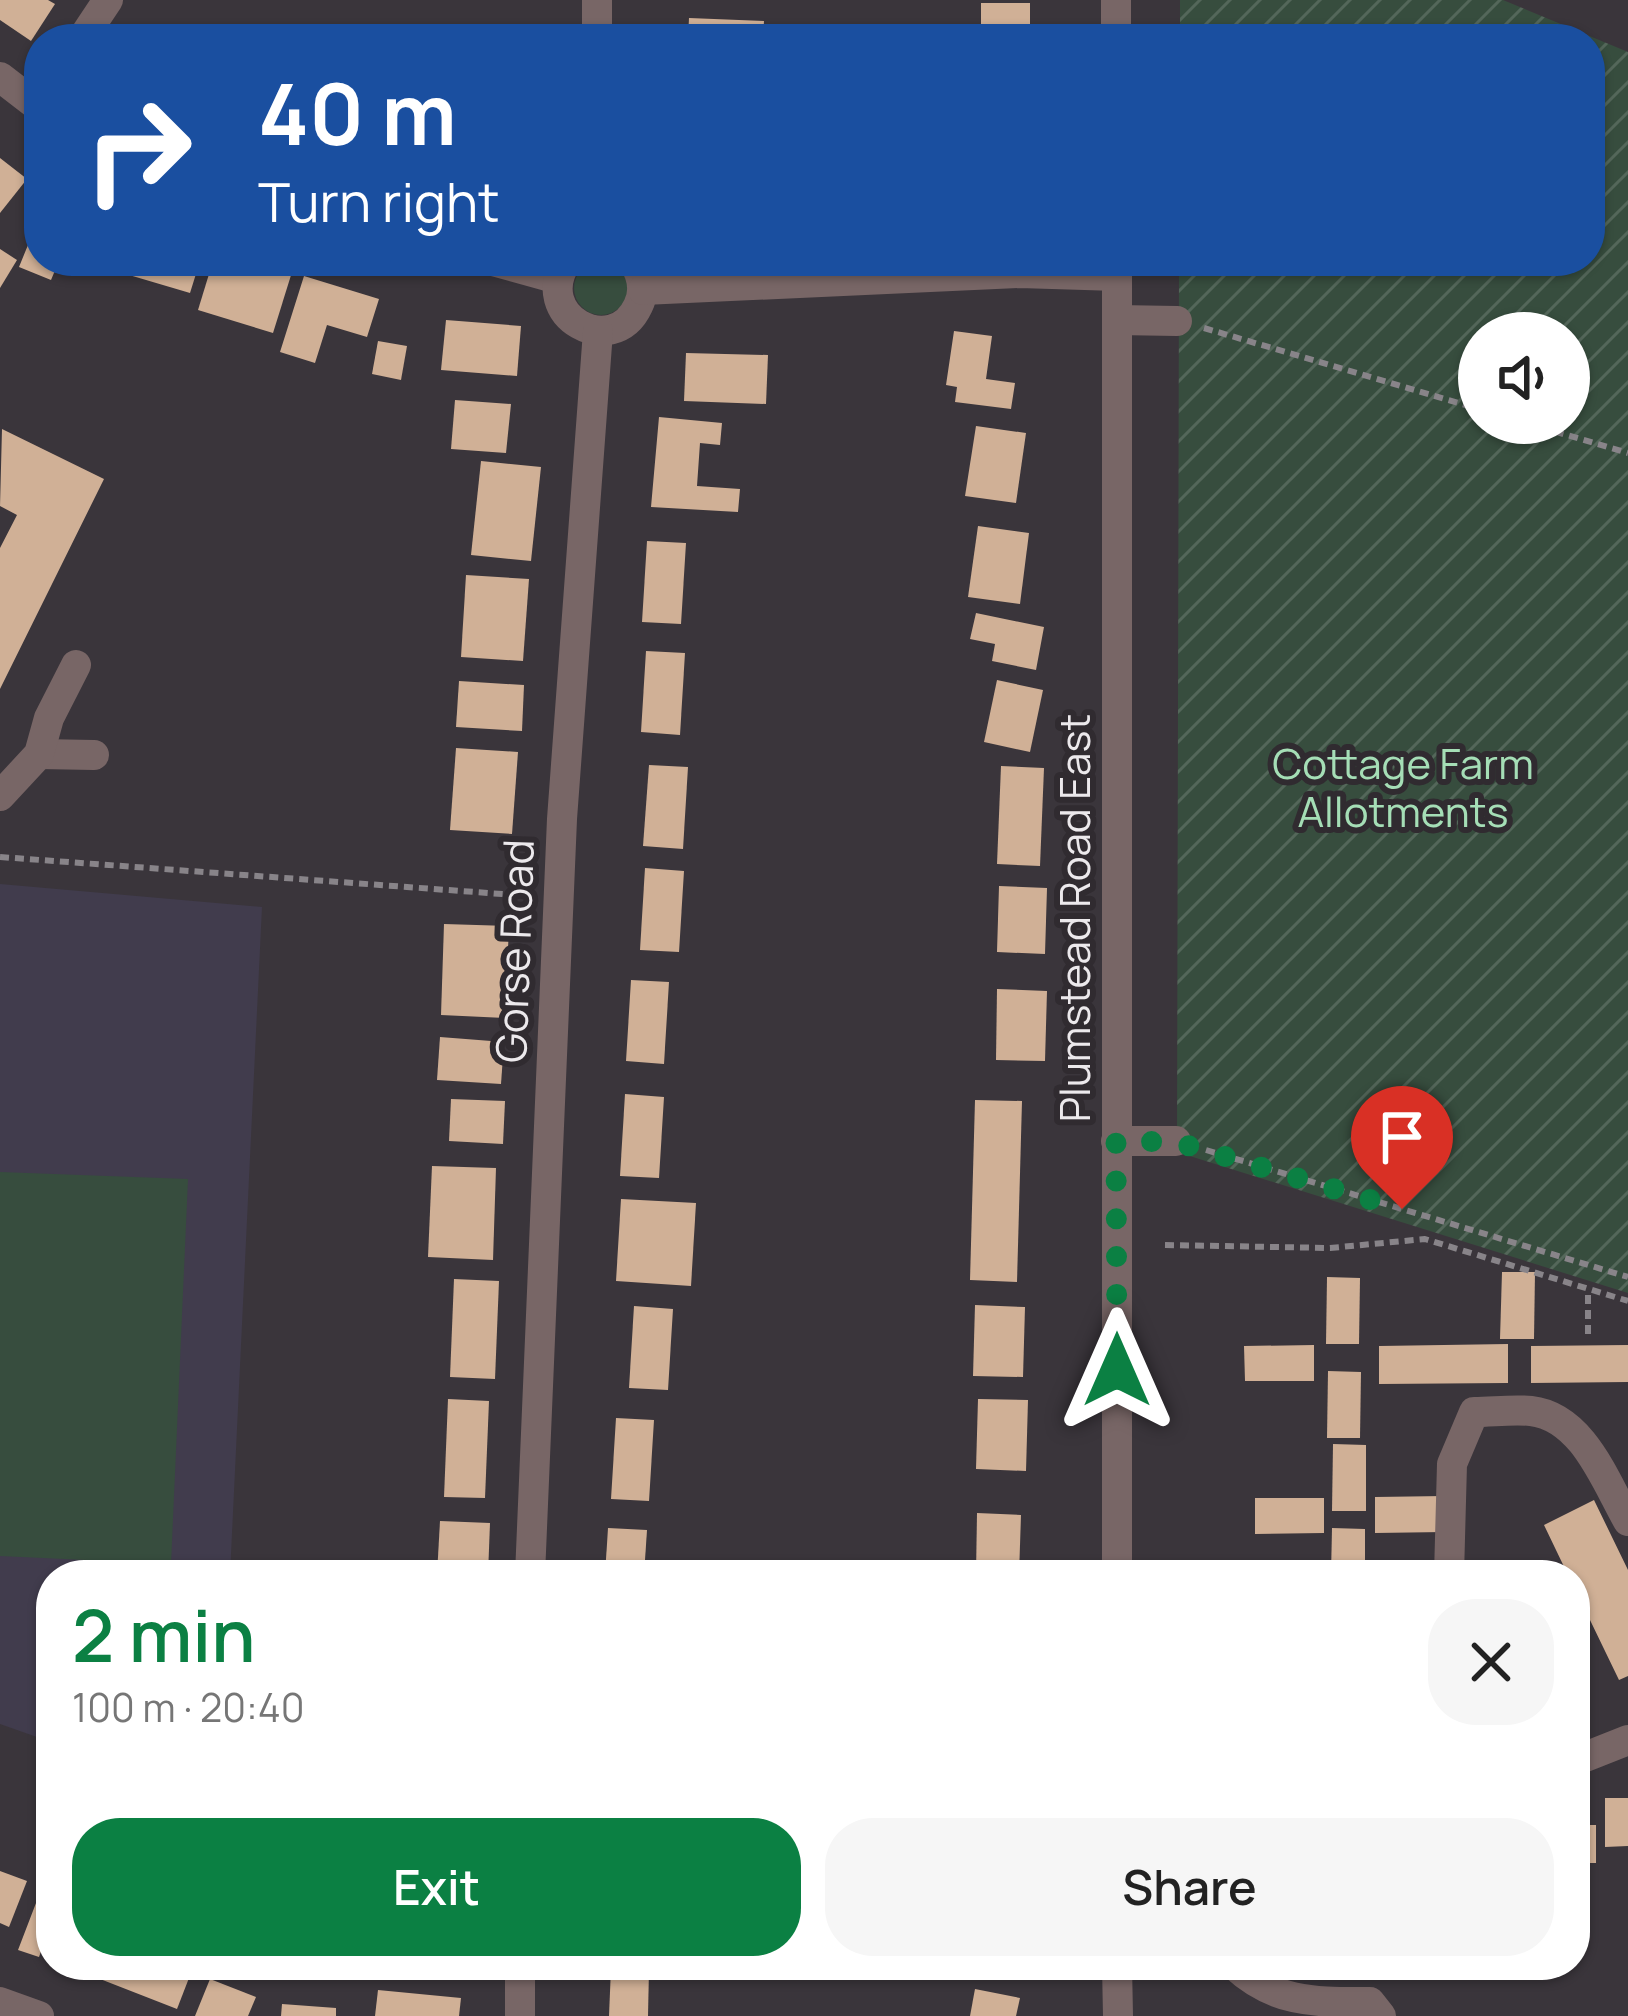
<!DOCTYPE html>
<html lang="en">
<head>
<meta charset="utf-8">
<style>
	:root { --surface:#fff; --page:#f6f6f6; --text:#222; --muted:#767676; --accent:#0b8043 }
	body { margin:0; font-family:Manrope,sans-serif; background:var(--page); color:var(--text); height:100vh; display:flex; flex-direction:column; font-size:45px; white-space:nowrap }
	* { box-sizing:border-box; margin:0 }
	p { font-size:39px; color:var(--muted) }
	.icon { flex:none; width:66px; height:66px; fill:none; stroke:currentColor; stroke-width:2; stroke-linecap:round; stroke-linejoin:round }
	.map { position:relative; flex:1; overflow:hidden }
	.panel { position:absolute; left:36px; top:1560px; width:1554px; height:420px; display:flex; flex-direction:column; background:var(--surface); border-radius:48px; box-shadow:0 3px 9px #0004 }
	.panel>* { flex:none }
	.banner { position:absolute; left:24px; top:24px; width:1581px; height:252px; border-radius:48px; box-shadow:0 3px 9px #0004; background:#1a4fa0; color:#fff; overflow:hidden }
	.buttons { position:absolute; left:1458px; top:312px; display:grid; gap:24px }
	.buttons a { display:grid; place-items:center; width:132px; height:132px; border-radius:50%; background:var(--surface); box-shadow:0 3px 9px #0004; font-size:60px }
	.pin { position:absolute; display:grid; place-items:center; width:102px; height:102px; color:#fff; margin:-123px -51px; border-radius:50% 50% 50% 0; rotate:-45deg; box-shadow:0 0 12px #0007 }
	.pin .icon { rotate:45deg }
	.me { position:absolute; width:132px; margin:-66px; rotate:0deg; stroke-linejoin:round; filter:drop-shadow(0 0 9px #0008) }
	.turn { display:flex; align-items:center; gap:42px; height:252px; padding:0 36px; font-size:54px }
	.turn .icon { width:156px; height:156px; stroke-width:2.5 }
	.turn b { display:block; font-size:84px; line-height:102px }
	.round { display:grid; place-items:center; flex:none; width:126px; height:126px; border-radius:48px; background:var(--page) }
	.summary { display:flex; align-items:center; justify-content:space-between; height:204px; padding:0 36px }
	h1 { font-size:72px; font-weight:600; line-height:90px; color:var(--accent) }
	.primary-button { display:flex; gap:24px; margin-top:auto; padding:24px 36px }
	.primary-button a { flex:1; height:138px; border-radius:48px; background:var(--accent); color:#fff; font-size:48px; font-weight:600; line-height:138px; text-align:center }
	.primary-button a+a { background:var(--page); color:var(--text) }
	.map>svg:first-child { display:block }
</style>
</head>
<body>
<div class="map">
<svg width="1628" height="2016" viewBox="0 0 1628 2016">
	<defs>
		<pattern id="garden-furrows" width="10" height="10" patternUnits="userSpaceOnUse" patternTransform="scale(3)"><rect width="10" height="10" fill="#374d3e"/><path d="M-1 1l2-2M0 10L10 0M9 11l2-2" fill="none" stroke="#54675a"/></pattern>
	</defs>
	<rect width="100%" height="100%" fill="#3a353b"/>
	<path fill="#413c4d" d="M0 884 262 907 230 1575H51V1742L0 1724Z"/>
	<g fill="#374d3e">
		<circle cx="601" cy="288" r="27"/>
		<path d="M0 1172 188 1179 171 1564 0 1556Z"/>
	</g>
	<path fill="url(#garden-furrows)" fill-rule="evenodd" d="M1180 0H1503L1628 52V1293L1177 1152 1179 261H1590V39H1180ZM1479 333H1569V423H1479Z"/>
	<g fill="#d0b096">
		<path d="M0 0H48L55 4 31 41 0 20Z"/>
		<rect x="981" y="3" width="49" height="36"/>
		<path d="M689 18 764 21 763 39H688Z"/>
		<path d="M180 28 215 38 214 39H177Z"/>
		<path d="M0 158 27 179 0 213Z"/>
		<path d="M39 218V261H59L51 280 19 267Z"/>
		<path d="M0 249 17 260 0 288Z"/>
		<path d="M122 261H200L190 293 119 272Z"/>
		<path d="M213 261H258L292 272 273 333 198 310Z"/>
		<path d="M304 276 379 299 367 337 327 325 315 363 280 352Z"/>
		<path d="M446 320 521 326 517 376 441 370Z"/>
		<path d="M954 331 992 336 986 379 1015 383 1011 409 955 402 957 387 946 385Z"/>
		<path d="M378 341 407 346 401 380 372 374Z"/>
		<path d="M686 353 768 355 766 404 684 401Z"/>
		<path d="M455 400 511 404 506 453 451 449Z"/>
		<path d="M659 417 722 423 720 445 700 443 697 486 740 489 738 512 651 507Z"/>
		<path d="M976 426 1026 433 1016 503 965 496Z"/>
		<path d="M2 429 104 479 0 689V548L17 515 0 506Z"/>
		<path d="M481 461 541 467 531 561 471 555Z"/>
		<path d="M978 526 1029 533 1020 604 968 597Z"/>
		<path d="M647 541 686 543 681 624 642 622Z"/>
		<path d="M466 575 529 579 523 661 461 657Z"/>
		<path d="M976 613 1044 627 1036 670 992 661 995 644 970 639Z"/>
		<path d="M646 651 685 653 680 735 641 732Z"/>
		<path d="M997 680 1043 690 1030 752 984 742Z"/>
		<path d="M459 681 524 685 522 731 456 727Z"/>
		<path d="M456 748 518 752 512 834 450 830Z"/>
		<path d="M649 765 688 767 683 849 643 846Z"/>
		<path d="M1001 766 1044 768 1040 866 997 864Z"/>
		<path d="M645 868 684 871 679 952 640 950Z"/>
		<path d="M999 886 1047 888 1045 954 997 952Z"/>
		<path d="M444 924 509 926 505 1018 441 1015Z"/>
		<path d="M631 980 669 982 664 1064 626 1061Z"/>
		<path d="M997 989 1047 991 1045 1061 996 1060Z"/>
		<path d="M440 1037 504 1042 501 1084 437 1080Z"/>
		<path d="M625 1094 664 1097 659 1178 620 1176Z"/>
		<path d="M451 1099 505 1101 503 1144 449 1141Z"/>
		<path d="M975 1100 1022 1101 1017 1282 970 1280Z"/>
		<path d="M432 1166 496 1168 493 1260 428 1257Z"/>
		<path d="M621 1199 696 1203 691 1286 616 1281Z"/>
		<path d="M1502 1272H1535L1534 1339H1500Z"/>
		<path d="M1327 1277 1360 1278 1359 1344H1326Z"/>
		<path d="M454 1279 499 1281 495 1379 450 1377Z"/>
		<path d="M975 1305 1025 1307 1023 1377 973 1376Z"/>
		<path d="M634 1306 673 1309 668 1390 629 1388Z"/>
		<path d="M1508 1344V1383L1379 1384V1346Z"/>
		<path d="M1314 1345V1381H1245L1244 1346Z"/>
		<path d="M1628 1345V1382L1531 1383V1346Z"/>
		<path d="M1328 1371 1361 1372 1360 1438H1327Z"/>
		<path d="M448 1399 489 1401 485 1498 444 1497Z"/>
		<path d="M978 1399 1028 1400 1026 1471 976 1469Z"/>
		<path d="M616 1418 654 1420 649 1501 611 1499Z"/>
		<path d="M1333 1444 1366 1445V1511H1332Z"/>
		<path d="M1444 1496V1532L1375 1533V1497Z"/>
		<path d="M1255 1498H1324V1533L1255 1534Z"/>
		<path d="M1594 1500 1628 1570V1676L1619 1680 1575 1589V1575H1568L1544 1525Z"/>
		<path d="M977 1513 1021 1515 1019 1575H976Z"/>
		<path d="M440 1521 490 1523 488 1575H437Z"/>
		<path d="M608 1528 647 1530 644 1575H605Z"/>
		<path d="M1332 1528 1365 1529V1575H1331Z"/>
		<path d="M1605 1798H1628V1846L1605 1847Z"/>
		<rect x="1575" y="1825" width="21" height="38"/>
		<path d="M0 1871 27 1881 9 1927 0 1923Z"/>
		<path d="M41 1890 51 1894V1946L44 1943 39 1957 18 1950Z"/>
		<path d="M100 1965H194L177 2009 95 1977Z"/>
		<path d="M404 1965H467L465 1976 403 1971Z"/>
		<path d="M952 1965H1019L1017 1979Z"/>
		<path d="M611 1968 649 1969 648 2016H609Z"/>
		<path d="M210 1979 256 1997 248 2016H195Z"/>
		<path d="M975 1989 1020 1998 1016 2016H970Z"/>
		<path d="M378 1990 461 1998 459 2016H375Z"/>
		<path d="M282 2004 336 2008V2016H281Z"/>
	</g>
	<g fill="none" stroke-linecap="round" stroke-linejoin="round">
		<g stroke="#888489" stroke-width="6" stroke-dasharray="9 6" stroke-linecap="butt">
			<path d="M1204 328 1479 409"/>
			<path d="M1526 423 1628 453"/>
			<path d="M0 857 529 896"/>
			<path d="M1206 1150 1628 1277"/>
			<path d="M1165 1245 1330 1248 1425 1239 1628 1301"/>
			<path d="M1588 1334V1289"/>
		</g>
		<g stroke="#786666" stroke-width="30">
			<path d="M597 0V39"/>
			<path d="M1116 0V39"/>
			<path d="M82 39 108 0"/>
			<path d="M0 77 39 107"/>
			<path d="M493 261 558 279"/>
			<path d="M567 261C530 316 613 360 638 306 646 290 642 275 633 261"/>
			<path d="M643 290 1020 273 1117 276"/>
			<path d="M1117 320 1177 321"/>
			<path d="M39 754 94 755"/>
			<path d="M0 796 39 754 49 718 76 665"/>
			<path d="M1116 1141H1176"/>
			<path d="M530 1575 562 819 598 331"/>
			<path d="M1117 1575V261"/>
			<path d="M1449 1575 1452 1464 1474 1412C1492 1412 1513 1409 1531 1411 1583 1417 1605 1481 1628 1521"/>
			<path d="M1575 1761 1628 1740"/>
			<path d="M1117 1965 1118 2016"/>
			<path d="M1234 1965C1276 2004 1316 2002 1370 2002L1381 2016"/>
			<path d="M0 2002 39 2016"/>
			<path d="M520 2016V1965"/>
		</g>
	</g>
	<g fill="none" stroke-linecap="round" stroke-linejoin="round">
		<path stroke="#0b8043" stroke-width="21" stroke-dasharray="0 37.8" d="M1117 1370 1116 1141 1176 1142 1402 1209"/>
	</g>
	<g text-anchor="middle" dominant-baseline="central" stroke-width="12" stroke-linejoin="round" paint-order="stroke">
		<g font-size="42" fill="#a5deb6" stroke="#302b30">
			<text x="1403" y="763">Cottage Farm<tspan x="1403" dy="48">Allotments</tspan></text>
		</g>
		<g font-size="42" fill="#ece9ec" stroke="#302b30">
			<text transform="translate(1074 918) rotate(-90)">Plumstead Road East</text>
			<text transform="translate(514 951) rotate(-88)">Gorse Road</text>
		</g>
	</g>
</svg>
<div class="buttons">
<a><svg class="icon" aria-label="sound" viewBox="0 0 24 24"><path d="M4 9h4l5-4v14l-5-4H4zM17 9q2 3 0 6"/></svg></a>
</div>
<div class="pin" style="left:1402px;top:1209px;background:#d93025"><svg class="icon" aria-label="arrive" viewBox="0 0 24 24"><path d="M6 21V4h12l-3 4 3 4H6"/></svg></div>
<svg class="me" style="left:1117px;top:1370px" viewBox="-20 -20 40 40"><path d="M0-17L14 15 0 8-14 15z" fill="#0b8043" stroke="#fff" stroke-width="4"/></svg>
<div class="banner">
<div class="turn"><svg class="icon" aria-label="right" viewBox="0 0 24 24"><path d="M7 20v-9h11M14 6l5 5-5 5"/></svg><div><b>40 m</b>Turn right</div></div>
</div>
<section class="panel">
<div class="summary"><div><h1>2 min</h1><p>100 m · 20:40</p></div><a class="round"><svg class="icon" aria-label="close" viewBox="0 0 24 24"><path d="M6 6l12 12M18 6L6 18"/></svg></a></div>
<div class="primary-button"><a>Exit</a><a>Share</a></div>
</section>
</div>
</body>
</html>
